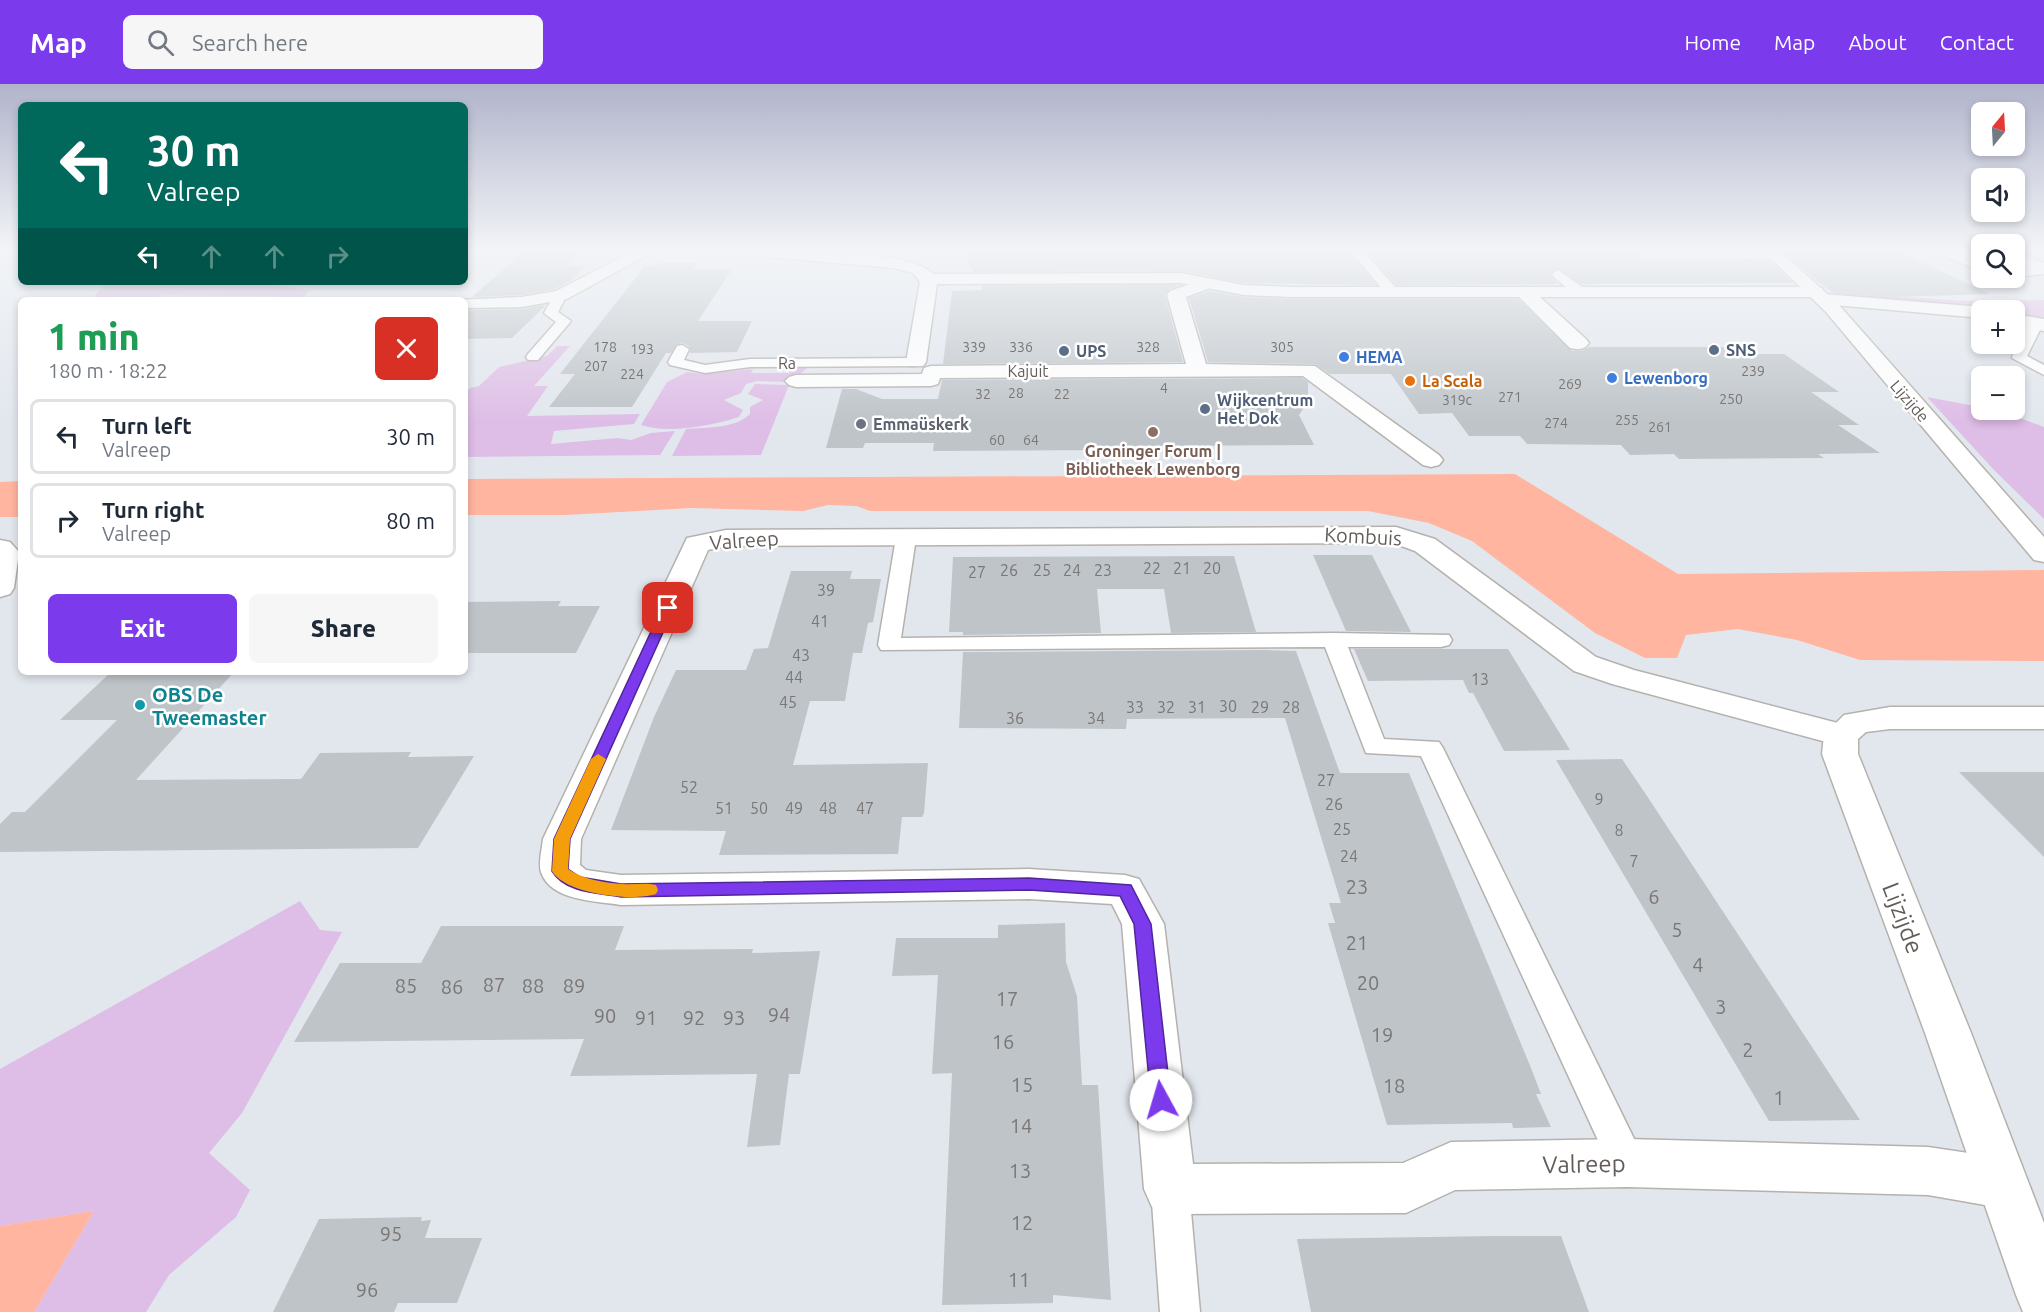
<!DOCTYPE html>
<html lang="en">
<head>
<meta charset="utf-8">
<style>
	:root { --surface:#fff; --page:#f6f6f7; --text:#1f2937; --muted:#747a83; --line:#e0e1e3; --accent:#7c3aed }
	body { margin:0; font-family:Ubuntu,sans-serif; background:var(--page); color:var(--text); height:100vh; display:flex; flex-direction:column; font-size:22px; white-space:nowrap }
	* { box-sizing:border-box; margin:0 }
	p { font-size:20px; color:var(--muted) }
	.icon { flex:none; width:33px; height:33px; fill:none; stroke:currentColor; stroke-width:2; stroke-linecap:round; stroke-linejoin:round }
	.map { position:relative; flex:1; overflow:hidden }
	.side { position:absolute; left:18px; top:213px; width:450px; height:378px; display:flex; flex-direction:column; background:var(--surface); border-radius:9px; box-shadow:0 3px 9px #0003 }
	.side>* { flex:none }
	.top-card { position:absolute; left:18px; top:18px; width:450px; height:183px; border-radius:9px; box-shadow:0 3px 9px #0003; background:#00695c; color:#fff; overflow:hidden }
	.needle { width:39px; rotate:18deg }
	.buttons { position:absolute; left:1971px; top:18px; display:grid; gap:12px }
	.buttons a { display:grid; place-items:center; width:54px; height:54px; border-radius:9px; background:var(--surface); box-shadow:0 3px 9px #0003; font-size:30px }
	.pin { position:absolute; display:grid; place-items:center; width:51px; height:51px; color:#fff; margin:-26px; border-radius:12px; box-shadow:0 3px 9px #0006 }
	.me { position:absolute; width:66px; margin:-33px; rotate:354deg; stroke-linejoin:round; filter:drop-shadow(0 0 4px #0008) }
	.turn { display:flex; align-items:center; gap:21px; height:126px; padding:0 30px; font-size:27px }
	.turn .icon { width:78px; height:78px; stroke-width:2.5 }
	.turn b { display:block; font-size:42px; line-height:51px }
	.lanes { display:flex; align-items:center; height:57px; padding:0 30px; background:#0003; justify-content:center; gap:30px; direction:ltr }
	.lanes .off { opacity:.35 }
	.round { display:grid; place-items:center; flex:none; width:63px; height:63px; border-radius:9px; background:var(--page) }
	.headline { display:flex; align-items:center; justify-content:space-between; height:102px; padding:0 30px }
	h1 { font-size:36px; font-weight:800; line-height:45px; color:#1e9e55 }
	.button { display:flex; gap:12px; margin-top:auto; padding:12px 30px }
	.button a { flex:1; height:69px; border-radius:9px; background:var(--accent); color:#fff; font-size:24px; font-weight:800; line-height:69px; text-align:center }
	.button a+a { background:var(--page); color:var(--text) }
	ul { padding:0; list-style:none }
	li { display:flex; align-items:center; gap:18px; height:75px; margin:0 12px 9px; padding:0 18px; border:3px solid var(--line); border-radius:9px }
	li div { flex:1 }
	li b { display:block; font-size:22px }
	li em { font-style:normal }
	header { display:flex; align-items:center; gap:36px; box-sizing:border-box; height:84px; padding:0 30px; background:var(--accent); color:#fff }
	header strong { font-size:28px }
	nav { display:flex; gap:33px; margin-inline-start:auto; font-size:21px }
	.search { width:420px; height:54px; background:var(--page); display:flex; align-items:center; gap:15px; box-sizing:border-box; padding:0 21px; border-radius:9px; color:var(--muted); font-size:22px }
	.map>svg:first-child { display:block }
</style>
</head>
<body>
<header>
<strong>Map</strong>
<div class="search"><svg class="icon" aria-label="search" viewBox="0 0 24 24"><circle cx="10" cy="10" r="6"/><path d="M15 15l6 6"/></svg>Search here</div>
<nav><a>Home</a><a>Map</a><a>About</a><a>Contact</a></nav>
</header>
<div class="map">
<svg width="2044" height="1228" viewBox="0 0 2044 1228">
	<rect width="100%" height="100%" fill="#e2e7ee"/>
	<g fill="#debde6">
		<path d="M1783 167 1905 213 1967 217 2044 216V238L2015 232 2014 226H1986L1832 209Z"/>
		<path d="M107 198H275L272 201 309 206 304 213 163 211 153 216H91Z"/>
		<path d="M557 262H570L534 302H548L527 332 640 330 634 340 554 347 551 360 618 354 631 356 651 349 675 347 660 371 465 373V309L470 304 479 302 499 283 547 272Z"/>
		<path d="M793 284H807L791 298 757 297 746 300 741 309 724 316 743 326 739 333C711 342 668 350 641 341L667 298 687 288 703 290 753 285 751 289H789Z"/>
		<path d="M755 300 789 301 761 371 672 372 686 345C707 343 735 345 750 330V323L763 316 748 310Z"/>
		<path d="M1927 313 2001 327 2044 343V435L1995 387Z"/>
		<path d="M300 817 320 846 342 848 242 1029 209 1069 250 1106 236 1133 169 1191 146 1228H34L94 1127 0 1142V985Z"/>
	</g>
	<g fill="#ffb5a0">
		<path d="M1515 390 1678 490 2044 486V577L1860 576 1797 556 1738 545 1686 551 1677 574H1645L1595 549 1472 457 1429 439 1368 427H870L856 422 828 421 803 427 692 424 566 431H465V395Z"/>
		<path d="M21 397V433H0V398Z"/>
		<path d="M94 1127 34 1228H0V1142Z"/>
	</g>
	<g fill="#bec4c8">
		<path d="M524 167H581L566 182H586L570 197 555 205 522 211 472 213Z"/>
		<path d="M964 167H1349L1376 201 1244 199 1181 187 973 188Z"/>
		<path d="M1366 167H1640L1635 173 1643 178 1770 177 1793 199 1581 200 1558 184 1550 190 1558 200 1396 201Z"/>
		<path d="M1783 167H1898L1990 210 1891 213 1836 209 1819 199Z"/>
		<path d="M658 179H698L693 185H732L698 237H752L737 268 690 269V263L683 259 677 260 671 269H666L632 323H549L575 290H560L645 182H655Z"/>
		<path d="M1180 201 1169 205 1165 212 1183 278 943 280 952 207 983 206 981 202Z"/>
		<path d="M1209 207 1244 213 1291 215H1518L1572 267H1581L1589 263H1746L1755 270H1784L1839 308H1811L1859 341H1838L1880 369 1818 370 1824 374 1679 375 1674 370 1630 371 1621 361 1527 360 1520 352H1469L1452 329 1419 330 1391 290H1330L1315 280 1208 278 1189 214Z"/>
		<path d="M546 221 512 254 465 255V226L522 225Z"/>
		<path d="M1302 294 1308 298V318L1299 331 1314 361 1106 362V366L933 367 934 359H865L863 364H826L842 305H856L882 315H938L942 296Z"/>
		<path d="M1313 471H1372L1411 548 1346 547Z"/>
		<path d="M1234 472 1256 548 1171 549 1164 505H1097L1101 549 963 551V548H949L953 473Z"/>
		<path d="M791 487H852L850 495H881L873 538 868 539 862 569H853L845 617H810L793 681 928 679 924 729 922 733H902L898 770 719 771 726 747 611 746 654 633 676 586H746L754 565 768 564Z"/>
		<path d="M561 517 558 522H600L576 569H465V518Z"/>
		<path d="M1354 565H1508L1570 666 1504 667 1473 609H1469L1463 596 1368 597Z"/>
		<path d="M1262 566 1296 567 1340 689H1409L1531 984 1541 1010H1536L1551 1043 1513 1044 1512 1039 1387 1041 1328 839H1335L1329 819H1341L1285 634 1127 635 1126 645 959 644 963 568Z"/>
		<path d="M111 588H234L136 696 301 695 320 669 411 668 408 673 474 672 418 764 0 768V740L12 728H25L117 636H60Z"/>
		<path d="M1622 675 1647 712 1860 1036 1769 1037 1556 676Z"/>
		<path d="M1959 688H2044V773Z"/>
		<path d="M1065 839 1066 878 1077 912 1082 1001H1098L1111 1216 1053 1211V1219L942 1221 952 989 932 990 938 891 892 892 896 854H998V841Z"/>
		<path d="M441 842H624L615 866 753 865 752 869 820 867 800 990H789L780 1061 747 1063 757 990 570 992 584 955 294 958 340 879H421Z"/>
		<path d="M422 1133 421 1137 431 1136 425 1154H482L457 1219H398L394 1228H273L319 1135Z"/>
		<path d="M1495 1152H1561L1589 1228H1311L1297 1155Z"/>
	</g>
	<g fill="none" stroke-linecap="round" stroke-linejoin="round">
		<g stroke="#b5b1ad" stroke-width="3">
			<g id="service">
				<path d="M1351 167H1363L1397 205V211H1387Z"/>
				<path d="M1777 168 1783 172 1781 175 1643 176 1637 172 1643 168Z"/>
				<path d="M1558 186 1585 205V211H1575L1554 193 1552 190Z"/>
				<path d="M561 207 567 211 558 228 571 237 538 276H528L526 273 528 270 556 238 544 229 556 208Z"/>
				<path d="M2036 236 2043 240 2027 272 2044 281V291L2012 274C2014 263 2024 239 2036 236Z"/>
				<path d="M682 261 689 265 684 276 705 281 750 275 916 274 923 278 916 282 750 283 705 289 670 281 668 278 677 262Z"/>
				<path d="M906 448 916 454 901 554 1334 549 1449 551 1452 556 1449 561 1441 563H1348L1384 655 1439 658 1443 664 1640 1067 1645 1079 1640 1091 1627 1096 1614 1091 1421 672 1366 669 1325 563 881 566 878 561 896 454Z"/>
				<path d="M1170 1087 1183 1092 1189 1105 1200 1228H1160L1151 1105 1157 1092Z"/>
			</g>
		</g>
		<g stroke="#b5b1ad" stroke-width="3">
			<g id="pedestrian">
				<path d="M1204 195 1210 196 1213 200 1210 204 1186 213 1206 280 1315 282 1439 371 1443 376 1439 381 1431 383 1423 381 1303 292 940 294 938 300 931 302 796 303 789 301 785 297 789 293 796 291 922 290 924 284 931 282 1186 280 1167 211 1170 207Z"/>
				<path d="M1524 203 1530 204 1586 255 1589 259C1584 266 1578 266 1570 264L1518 212 1515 208 1518 204Z"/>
			</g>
		</g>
		<g stroke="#b5b1ad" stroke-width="3">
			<g id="minor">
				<path d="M634 167H654L567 215 522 223 465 224V216H458L522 213 556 207Z"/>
				<path d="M751 167C789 167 909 164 933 190L1181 189 1244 201 1291 203H1816L1822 204 1824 210 1982 223 1989 226H1982V234L1823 220 1817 219 1815 213H1291L1244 211 1181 199 937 200 926 278 923 282H909L906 278 920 198 913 189 893 184 759 172Z"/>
				<path d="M1937 167H1959L1982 176V187L1939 170Z"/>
				<path d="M2014 167 2044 179V190L2014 193V183L2023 182 2014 178Z"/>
				<path d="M2014 230 2044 235V247L2014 242Z"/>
				<path d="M1396 443 1435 455 1596 573 1634 586 1853 643 1858 651 1853 659 1841 662 1612 600 1574 587 1415 467 1393 459 726 462 708 466 581 755 580 781 586 786 621 791 1029 785 1125 791 1139 795 1164 840 1193 1080 1403 1079 1451 1058 1627 1055 1928 1063 2002 1074 2020 1082 2028 1099 2020 1116 2002 1124 1928 1111 1627 1103 1455 1106 1406 1129 1170 1130 1152 1123 1144 1105 1122 840 1112 820 1029 815 621 821C597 817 550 817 541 788 538 779 542 765 543 755L687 454 726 446Z"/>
				<path d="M0 456 10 458 19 468 14 504 10 510 0 513Z"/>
			</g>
		</g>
		<g stroke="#b5b1ad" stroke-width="3">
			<g id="tertiary">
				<path d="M1763 167H1780L1838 220 2044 453V478L2034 476 1826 228Z"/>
				<path d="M1890 623H2044V645H1890L1866 648 1858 655V670L1971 949 2044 1139V1228H2023L2016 1211 1925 949 1822 670 1824 651 1844 631Z"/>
			</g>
		</g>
		<use href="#service" fill="#fff" fill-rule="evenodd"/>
		<use href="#pedestrian" fill="#fff" fill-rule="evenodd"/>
		<use href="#minor" fill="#fff" fill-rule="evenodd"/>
		<use href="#tertiary" fill="#fff" fill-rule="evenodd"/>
	</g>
	<linearGradient id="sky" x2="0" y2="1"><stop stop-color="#b1b4cb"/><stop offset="0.49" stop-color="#f2f4f7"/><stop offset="1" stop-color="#f2f4f7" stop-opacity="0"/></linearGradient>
	<rect width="2044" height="339" fill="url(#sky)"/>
	<path fill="#7c3aed" stroke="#51269a" stroke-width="1.5" d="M668 521 674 524 570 755 568 785 580 793 621 800 1029 794 1131 801 1151 840 1171 1016 1168 1023 1161 1025 1154 1023 1151 1016 1134 840 1120 812 1029 806 621 813C598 809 565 809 552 787L554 755 662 524Z"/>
	<path fill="#f59e0b" d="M598 670 606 675 570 755 568 785C583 795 604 799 623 800 634 801 645 798 656 801L658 806 656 810C632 818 565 810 552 787L554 755 591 675Z"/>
	<g fill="#5c6f8a" stroke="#fff" stroke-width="2">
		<circle cx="1714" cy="266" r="6"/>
		<circle cx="1064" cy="267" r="6"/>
		<circle cx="1205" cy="325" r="6"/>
	</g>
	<g fill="#3f7fe0" stroke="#fff" stroke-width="2">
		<circle cx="1344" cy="273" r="6"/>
		<circle cx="1612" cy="294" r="6"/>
	</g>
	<circle fill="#e8710a" stroke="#fff" stroke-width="2" cx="1410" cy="297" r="6"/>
	<circle fill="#6b7280" stroke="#fff" stroke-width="2" cx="861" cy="340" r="6"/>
	<circle fill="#8d6e63" stroke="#fff" stroke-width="2" cx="1153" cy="348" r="6"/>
	<circle fill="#0f9aa8" stroke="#fff" stroke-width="2" cx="140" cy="621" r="6"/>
	<g text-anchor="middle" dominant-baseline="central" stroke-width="5" stroke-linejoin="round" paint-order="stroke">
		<g font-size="14" fill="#7a7776">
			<text x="605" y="263">178</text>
			<text x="974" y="263">339</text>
			<text x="1021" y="263">336</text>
			<text x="1148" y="263">328</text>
			<text x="1282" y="263">305</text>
			<text x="642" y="265">193</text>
			<text x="596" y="282">207</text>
			<text x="1753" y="287">239</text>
			<text x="632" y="290">224</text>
			<text x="1570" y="300">269</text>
			<text x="1164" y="304">4</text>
			<text x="1016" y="309">28</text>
			<text x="983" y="310">32</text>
			<text x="1062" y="310">22</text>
			<text x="1510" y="313">271</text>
			<text x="1731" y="315">250</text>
			<text x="1457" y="316">319c</text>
			<text x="1627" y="336">255</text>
			<text x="1556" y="339">274</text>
			<text x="1660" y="343">261</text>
			<text x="997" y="356">60</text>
			<text x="1031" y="356">64</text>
		</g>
		<g font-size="16" font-weight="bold" fill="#4e5e75" stroke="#fff" text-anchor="start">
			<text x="1726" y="266">SNS</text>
			<text x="1076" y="267">UPS</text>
			<text x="1217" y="316">Wijkcentrum<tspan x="1217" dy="18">Het Dok</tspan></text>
		</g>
		<g font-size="16" font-weight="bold" fill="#366cbe" stroke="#fff" text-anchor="start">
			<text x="1356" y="273">HEMA</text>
			<text x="1624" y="294">Lewenborg</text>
		</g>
		<g font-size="16" fill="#635d5a" stroke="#fff">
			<text x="787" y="279">Ra</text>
			<text x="1028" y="287">Kajuit</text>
			<text transform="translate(1910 317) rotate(49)">Lijzijde</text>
		</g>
		<g font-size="16" font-weight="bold" fill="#c56008" stroke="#fff" text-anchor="start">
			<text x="1422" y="297">La Scala</text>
		</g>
		<g font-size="16" font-weight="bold" fill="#5b616d" stroke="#fff" text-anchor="start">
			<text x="873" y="340">Emmaüskerk</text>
		</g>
		<g font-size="16" font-weight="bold" fill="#785e54" stroke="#fff">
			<text x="1153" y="367">Groninger Forum |<tspan x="1153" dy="18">Bibliotheek Lewenborg</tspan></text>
		</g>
		<g font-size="16" fill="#7a7776">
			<text x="1152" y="484">22</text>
			<text x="1182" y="484">21</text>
			<text x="1212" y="484">20</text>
			<text x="1009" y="486">26</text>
			<text x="1042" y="486">25</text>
			<text x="1072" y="486">24</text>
			<text x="1103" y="486">23</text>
			<text x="977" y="488">27</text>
			<text x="826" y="506">39</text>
			<text x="820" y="537">41</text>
			<text x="801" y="571">43</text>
			<text x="794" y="593">44</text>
			<text x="1480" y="595">13</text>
			<text x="788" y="618">45</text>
			<text x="1228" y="622">30</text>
			<text x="1135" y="623">33</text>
			<text x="1166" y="623">32</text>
			<text x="1197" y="623">31</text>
			<text x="1260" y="623">29</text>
			<text x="1291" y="623">28</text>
			<text x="1015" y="634">36</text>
			<text x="1096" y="634">34</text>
			<text x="1326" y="696">27</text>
			<text x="689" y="703">52</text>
			<text x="1599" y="715">9</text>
			<text x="1334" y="720">26</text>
			<text x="724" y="724">51</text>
			<text x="759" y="724">50</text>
			<text x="794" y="724">49</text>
			<text x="828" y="724">48</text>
			<text x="865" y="724">47</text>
			<text x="1342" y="745">25</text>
			<text x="1619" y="746">8</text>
			<text x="1349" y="772">24</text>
			<text x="1634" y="777">7</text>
		</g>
		<g font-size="20" fill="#635d5a" stroke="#fff">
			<text transform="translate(1363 452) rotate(3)">Kombuis</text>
			<text transform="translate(744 456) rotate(-4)">Valreep</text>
		</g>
		<g font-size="20" font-weight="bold" fill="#0d838f" stroke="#fff" text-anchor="start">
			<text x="152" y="610">OBS De<tspan x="152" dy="23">Tweemaster</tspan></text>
		</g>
		<g font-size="20" fill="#7a7776">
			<text x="1357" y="802">23</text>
			<text x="1654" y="812">6</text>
			<text x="1677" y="845">5</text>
			<text x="1357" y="858">21</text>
			<text x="1698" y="880">4</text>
			<text x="1368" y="898">20</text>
			<text x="494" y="900">87</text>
			<text x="406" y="901">85</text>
			<text x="533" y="901">88</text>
			<text x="574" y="901">89</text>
			<text x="452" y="902">86</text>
			<text x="1007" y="914">17</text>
			<text x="1721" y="922">3</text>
			<text x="779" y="930">94</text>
			<text x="605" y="931">90</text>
			<text x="646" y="933">91</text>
			<text x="694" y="933">92</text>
			<text x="734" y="933">93</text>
			<text x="1382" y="950">19</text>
			<text x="1003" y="957">16</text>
			<text x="1748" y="965">2</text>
			<text x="1022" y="1000">15</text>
			<text x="1394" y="1001">18</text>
			<text x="1779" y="1013">1</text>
			<text x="1021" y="1041">14</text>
			<text x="1020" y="1086">13</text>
			<text x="1022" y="1138">12</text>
			<text x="391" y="1149">95</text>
			<text x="1019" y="1195">11</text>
			<text x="367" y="1205">96</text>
		</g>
		<g font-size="24" fill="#635d5a" stroke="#fff">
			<text transform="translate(1903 834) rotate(69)">Lijzijde</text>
			<text transform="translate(1584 1080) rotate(-1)">Valreep</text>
		</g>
	</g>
</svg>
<div class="buttons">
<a><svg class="needle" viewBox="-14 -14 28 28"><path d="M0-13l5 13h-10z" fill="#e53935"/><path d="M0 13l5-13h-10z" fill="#747a83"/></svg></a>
<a><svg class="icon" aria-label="sound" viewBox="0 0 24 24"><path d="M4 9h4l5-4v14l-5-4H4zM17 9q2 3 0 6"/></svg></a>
<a><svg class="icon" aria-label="search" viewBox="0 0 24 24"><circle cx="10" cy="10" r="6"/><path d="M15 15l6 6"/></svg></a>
<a>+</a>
<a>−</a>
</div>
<div class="pin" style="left:668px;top:524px;background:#d93025"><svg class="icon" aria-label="arrive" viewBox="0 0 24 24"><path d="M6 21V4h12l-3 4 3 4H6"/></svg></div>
<svg class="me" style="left:1161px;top:1016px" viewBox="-20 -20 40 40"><circle r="19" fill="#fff"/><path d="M0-13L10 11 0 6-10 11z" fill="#7c3aed"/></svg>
<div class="top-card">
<div class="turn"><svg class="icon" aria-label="left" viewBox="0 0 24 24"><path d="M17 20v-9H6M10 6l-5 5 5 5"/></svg><div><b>30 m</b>Valreep</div></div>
<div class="lanes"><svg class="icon" aria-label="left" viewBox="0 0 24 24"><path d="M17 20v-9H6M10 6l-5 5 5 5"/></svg><svg class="icon off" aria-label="ahead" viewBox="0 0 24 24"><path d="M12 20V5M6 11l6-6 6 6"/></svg><svg class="icon off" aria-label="ahead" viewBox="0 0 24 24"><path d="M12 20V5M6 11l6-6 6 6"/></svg><svg class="icon off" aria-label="right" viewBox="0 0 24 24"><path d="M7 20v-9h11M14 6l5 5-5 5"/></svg></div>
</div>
<section class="side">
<div class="headline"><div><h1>1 min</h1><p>180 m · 18:22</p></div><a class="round" style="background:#d93025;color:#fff"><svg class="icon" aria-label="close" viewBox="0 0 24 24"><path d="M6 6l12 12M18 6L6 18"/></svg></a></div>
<ul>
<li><svg class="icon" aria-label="left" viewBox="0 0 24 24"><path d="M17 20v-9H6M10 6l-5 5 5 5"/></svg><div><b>Turn left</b><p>Valreep</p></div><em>30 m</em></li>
<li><svg class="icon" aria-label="right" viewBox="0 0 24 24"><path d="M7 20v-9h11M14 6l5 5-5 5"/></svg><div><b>Turn right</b><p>Valreep</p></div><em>80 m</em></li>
</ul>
<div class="button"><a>Exit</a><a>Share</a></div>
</section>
</div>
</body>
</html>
